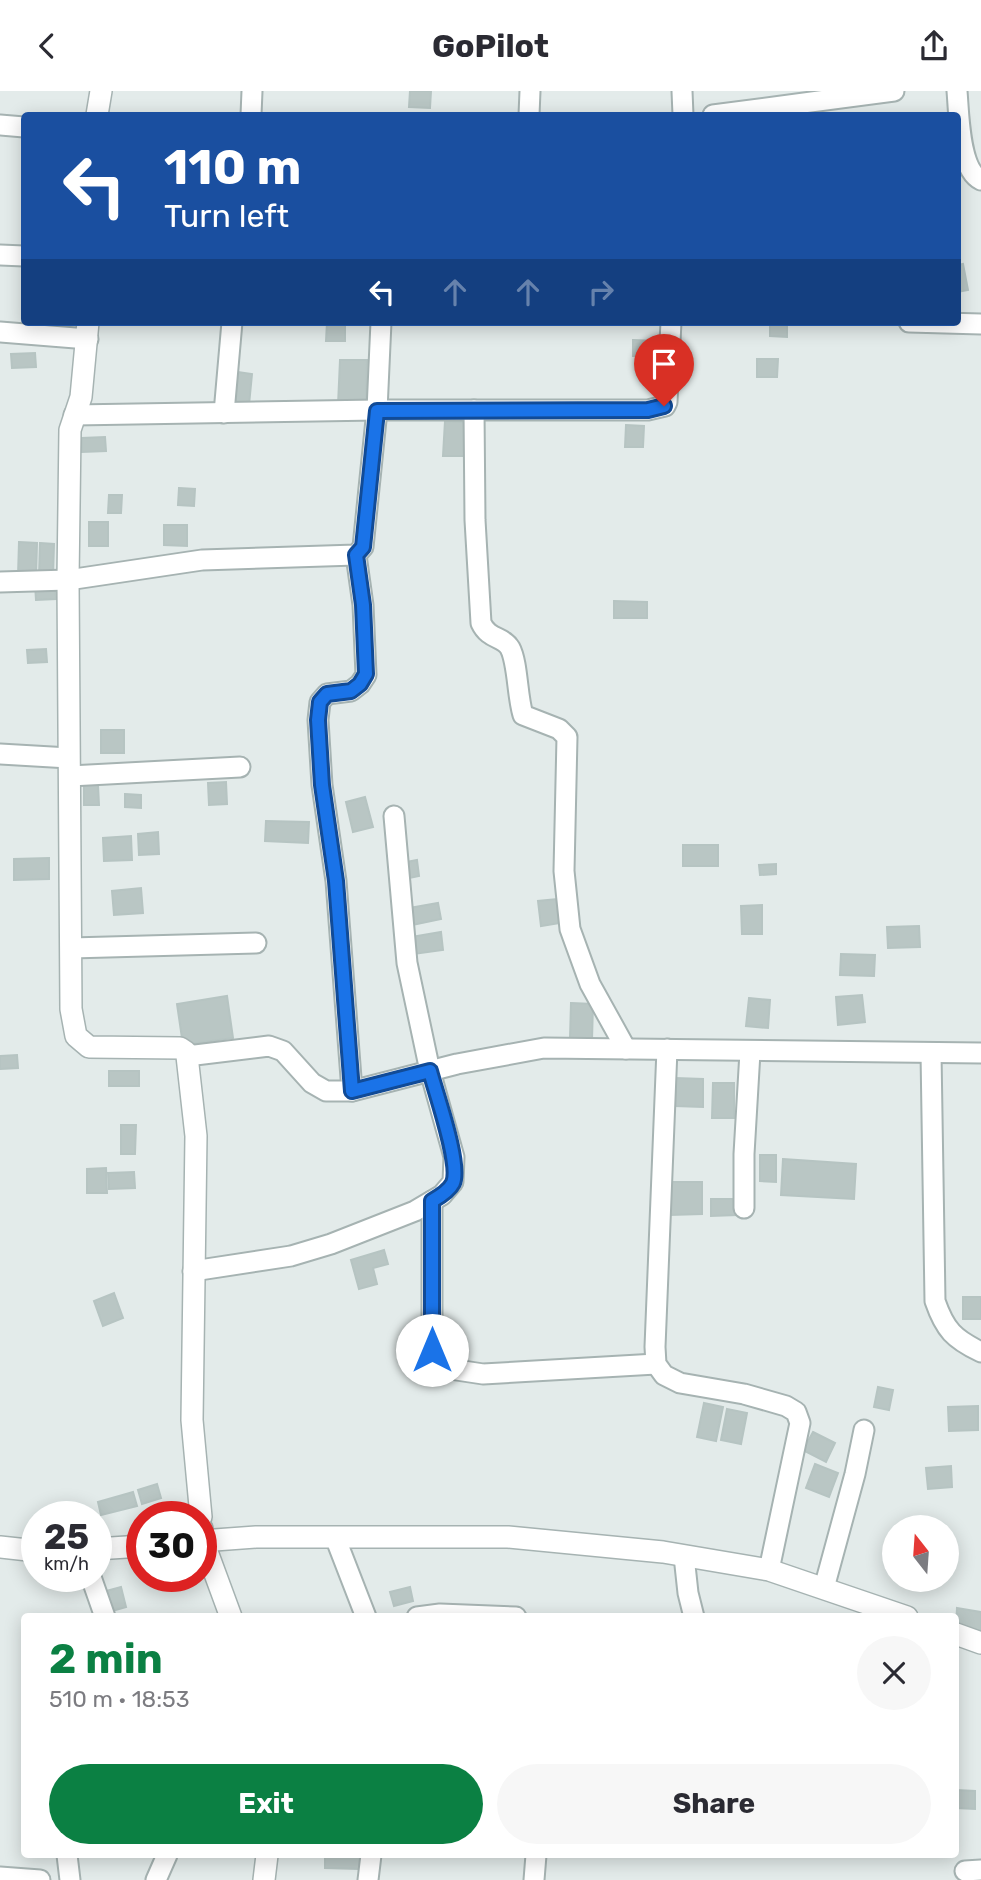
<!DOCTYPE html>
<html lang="en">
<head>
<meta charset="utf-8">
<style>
	:root { --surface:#fff; --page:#f7f7f7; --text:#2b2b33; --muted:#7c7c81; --accent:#0b8043 }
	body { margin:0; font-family:Rubik,sans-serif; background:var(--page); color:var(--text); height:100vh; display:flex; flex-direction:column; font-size:26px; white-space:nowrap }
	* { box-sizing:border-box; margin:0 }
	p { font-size:23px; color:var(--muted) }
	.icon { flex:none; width:38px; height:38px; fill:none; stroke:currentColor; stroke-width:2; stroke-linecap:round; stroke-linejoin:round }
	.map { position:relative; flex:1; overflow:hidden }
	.sheet { position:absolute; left:21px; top:1522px; width:938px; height:245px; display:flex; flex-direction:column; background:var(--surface); border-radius:7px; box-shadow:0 4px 18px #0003 }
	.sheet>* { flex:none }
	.banner { position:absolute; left:21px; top:21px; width:940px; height:214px; border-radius:7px; box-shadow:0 4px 18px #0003; background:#1a4fa0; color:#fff; overflow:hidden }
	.needle { width:46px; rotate:343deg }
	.fabs { position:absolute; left:882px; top:1424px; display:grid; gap:14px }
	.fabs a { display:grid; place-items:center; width:77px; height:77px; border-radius:50%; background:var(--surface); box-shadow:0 4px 18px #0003; font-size:35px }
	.speed { position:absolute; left:21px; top:1410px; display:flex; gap:14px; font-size:35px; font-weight:700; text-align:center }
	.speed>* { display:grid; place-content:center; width:91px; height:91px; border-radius:50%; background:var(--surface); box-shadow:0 4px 18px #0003; line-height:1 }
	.speed small { font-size:18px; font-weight:400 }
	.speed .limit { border:10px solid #d22; background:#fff; color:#111 }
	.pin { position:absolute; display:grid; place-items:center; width:60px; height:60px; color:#fff; margin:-72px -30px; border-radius:50% 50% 50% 0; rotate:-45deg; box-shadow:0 0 7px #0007 }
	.pin .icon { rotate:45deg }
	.me { position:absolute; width:77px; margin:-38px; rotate:0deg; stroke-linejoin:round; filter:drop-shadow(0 0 5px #0008) }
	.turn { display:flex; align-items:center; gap:24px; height:147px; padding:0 28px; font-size:32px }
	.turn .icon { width:91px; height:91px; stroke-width:2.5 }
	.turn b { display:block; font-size:49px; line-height:60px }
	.lanes { display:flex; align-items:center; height:66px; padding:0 28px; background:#0003; justify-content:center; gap:35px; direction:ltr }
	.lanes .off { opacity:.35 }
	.round { display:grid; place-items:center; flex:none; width:74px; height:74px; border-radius:37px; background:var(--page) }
	.overview { display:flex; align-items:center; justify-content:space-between; height:119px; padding:0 28px }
	h1 { font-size:42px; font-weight:700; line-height:52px; color:var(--accent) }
	.cta { display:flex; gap:14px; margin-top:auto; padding:14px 28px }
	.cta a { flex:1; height:80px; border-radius:42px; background:var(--accent); color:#fff; font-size:28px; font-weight:700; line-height:80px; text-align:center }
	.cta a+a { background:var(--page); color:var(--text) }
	header { display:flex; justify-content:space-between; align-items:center; height:91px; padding:0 28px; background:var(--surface); font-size:32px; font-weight:700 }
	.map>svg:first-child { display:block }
</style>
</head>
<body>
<header><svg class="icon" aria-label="back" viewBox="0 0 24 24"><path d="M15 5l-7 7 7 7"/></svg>GoPilot<svg class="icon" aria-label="share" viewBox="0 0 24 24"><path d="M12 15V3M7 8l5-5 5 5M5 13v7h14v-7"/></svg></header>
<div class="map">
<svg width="981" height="1789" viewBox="0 0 981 1789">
	<rect width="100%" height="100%" fill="#e3ebea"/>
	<g fill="#b9c6c4" stroke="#b6c4c2" stroke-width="2">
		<path d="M410 0H431L430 17 409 16Z"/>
		<path d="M963 173 968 199 957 201V174Z"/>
		<path d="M327 231H345V250H326Z"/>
		<path d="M770 231H787V246L770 245Z"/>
		<path d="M633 249 656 250V265H633Z"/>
		<path d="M35 262 36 276 12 277 11 263Z"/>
		<path d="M757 268H778L777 286H757Z"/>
		<path d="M340 269H367L366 314H338Z"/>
		<path d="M231 280 252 283 249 314 228 312Z"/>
		<path d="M445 330 465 331 464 365H443Z"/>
		<path d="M626 334 644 335 643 356H625Z"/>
		<path d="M105 346 106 360 82 361V347Z"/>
		<path d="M179 397 195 398 194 415 178 414Z"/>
		<path d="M109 404H122L121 422H108Z"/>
		<rect x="89" y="431" width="19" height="24"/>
		<path d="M164 434H187V455L164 454Z"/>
		<path d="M19 451 37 452 36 485H18Z"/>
		<path d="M40 452 54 453 53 485H39Z"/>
		<path d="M55 492 56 508 36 509 35 493Z"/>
		<path d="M614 510 647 511V527H614Z"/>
		<path d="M46 558 47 571 28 572 27 559Z"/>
		<rect x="101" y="639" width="23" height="23"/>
		<path d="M226 691 227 713 209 714 208 692Z"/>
		<path d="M84 694H98L99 714H84Z"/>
		<path d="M125 703 141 704V717L125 716Z"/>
		<path d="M365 706 373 736 353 741 346 711Z"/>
		<path d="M266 730 309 731 308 752 265 750Z"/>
		<path d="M158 741 159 763 139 764 138 743Z"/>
		<path d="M131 745 132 769 104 770 103 747Z"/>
		<rect x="683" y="754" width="35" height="21"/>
		<path d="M49 767V788L14 789V768Z"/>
		<path d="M417 769 419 785 404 788 401 772Z"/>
		<path d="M776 773V783L760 784 759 774Z"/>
		<path d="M141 797 143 822 114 824 112 800Z"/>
		<path d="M557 808 560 832 541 835 538 810Z"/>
		<path d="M438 812 441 828 412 834 409 817Z"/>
		<path d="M762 814V843H742L741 815Z"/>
		<path d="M919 835 920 856 888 857 887 836Z"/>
		<path d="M441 841 443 859 414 863 411 846Z"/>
		<path d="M841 863 875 864 874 885 840 884Z"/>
		<path d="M862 904 865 931 838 934 836 906Z"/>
		<path d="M227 905 233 947 183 954 177 913Z"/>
		<path d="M749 907 770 909 768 937 746 935Z"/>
		<path d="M571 912 593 913 592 949 570 948Z"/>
		<path d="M17 964 18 977 0 978V965Z"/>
		<rect x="109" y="980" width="30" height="15"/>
		<path d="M675 987 703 988V1016L675 1015Z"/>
		<path d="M713 992H734V1027H712Z"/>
		<path d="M121 1034H136L135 1063H121Z"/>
		<path d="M760 1064H776V1091L760 1090Z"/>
		<path d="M783 1068 856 1073 854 1108 781 1104Z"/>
		<path d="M106 1077 107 1102H87V1078Z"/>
		<path d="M134 1081 135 1097 109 1098 108 1082Z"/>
		<path d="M670 1091H702V1123L670 1124Z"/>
		<path d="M711 1108H736L737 1124 711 1125Z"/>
		<path d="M384 1159 388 1173 373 1177 377 1193 359 1198 351 1169Z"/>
		<path d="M114 1202 123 1227 103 1235 94 1210Z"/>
		<rect x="963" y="1206" width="18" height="22"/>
		<path d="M878 1296 893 1299 889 1319 874 1316Z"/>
		<path d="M704 1312 723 1316 716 1350 697 1346Z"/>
		<path d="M978 1315V1339L949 1340 948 1316Z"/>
		<path d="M727 1318 747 1322 741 1353 721 1349Z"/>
		<path d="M813 1341 835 1352 826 1371 803 1359Z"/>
		<path d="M815 1373 838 1382 829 1406 806 1397Z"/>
		<path d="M951 1375 952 1396 928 1398 926 1377Z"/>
		<path d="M157 1393 161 1407 142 1413 138 1399Z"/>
		<path d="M133 1401 137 1415 101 1424 98 1411Z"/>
		<path d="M121 1496 126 1516 105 1522 99 1502Z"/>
		<path d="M410 1496 413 1510 394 1515 390 1501Z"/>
		<path d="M957 1517 981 1521V1541L956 1537Z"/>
		<path d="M956 1699 975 1700V1718L956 1717Z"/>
		<path d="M325 1764H360L359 1778 325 1777Z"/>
	</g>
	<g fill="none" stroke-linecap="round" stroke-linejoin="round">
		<g stroke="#a6b3b2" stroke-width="23">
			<g id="minor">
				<path d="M682 0 683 24"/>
				<path d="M957 0C959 22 959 79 981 89"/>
				<path d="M251 24 252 0"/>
				<path d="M529 24 530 0"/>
				<path d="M713 24 894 0"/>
				<path d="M0 34 24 36"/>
				<path d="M0 164 24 165"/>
				<path d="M909 231 981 233"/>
				<path d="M0 241 88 248"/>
				<path d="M474 319 475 429 481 532C489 549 503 545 510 557 518 572 517 605 523 624L559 638 567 646 564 780 570 838 590 893 626 958"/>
				<path d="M224 322 232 231"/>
				<path d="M74 324 377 319H648L665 315 667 311 671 231"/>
				<path d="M0 491 68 489 202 469 356 464 363 456 377 319 381 231"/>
				<path d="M0 663 69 667"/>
				<path d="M70 685 240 676"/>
				<path d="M71 857 256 852"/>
				<path d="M667 958 655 1256 656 1273 664 1284 680 1292 744 1303 786 1315 796 1321 800 1332 769 1479"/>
				<path d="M931 962 935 1210C945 1239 954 1248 981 1261"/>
				<path d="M187 965 269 955 283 960 312 992 326 1000H352L457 973 544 957 981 962"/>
				<path d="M352 1000 336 790 322 694 318 629 320 611 327 603 351 600 360 593 366 584 363 514 356 464"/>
				<path d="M432 1110V1259L437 1272 450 1278 483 1283 656 1273"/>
				<path d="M744 1117V1063L750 961"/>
				<path d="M193 1180 291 1165 331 1153 415 1120 442 1104 453 1091 454 1066 430 980 407 872 394 725"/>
				<path d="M335 1446 366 1526"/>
				<path d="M684 1465 688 1502 694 1526"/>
				<path d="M91 1486 105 1526"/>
				<path d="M824 1497 855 1383 864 1339"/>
				<path d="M417 1526 440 1523 516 1526"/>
				<path d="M67 1764 70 1789"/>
				<path d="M965 1780 981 1779"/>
				<path d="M0 1786 40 1789"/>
				<path d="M156 1789 167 1764"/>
				<path d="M368 1789 371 1764"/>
				<path d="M534 1789 536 1764"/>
			</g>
		</g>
		<g stroke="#a6b3b2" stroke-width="24">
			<g id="tertiary">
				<path d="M97 24 101 0"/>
				<path d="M88 231 81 306 70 339 68 489 71 918 76 945 89 956 180 957 186 961 187 965 196 1045 192 1329 201 1426"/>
				<path d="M202 1438 203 1450 231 1526"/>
				<path d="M201 1450 256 1446H508L663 1461 769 1479 907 1526"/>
				<path d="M0 1456 37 1460"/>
				<path d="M96 1458 142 1455"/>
				<path d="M956 1543 981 1552"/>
				<path d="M264 1789 267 1764"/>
			</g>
		</g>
		<use href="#minor" stroke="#fff" stroke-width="19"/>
		<use href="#tertiary" stroke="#fff" stroke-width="21"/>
	</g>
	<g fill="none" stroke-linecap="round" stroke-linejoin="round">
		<g stroke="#114b97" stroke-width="18">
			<path id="route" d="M432 1259V1110C439 1106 449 1100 453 1092 461 1073 436 1003 430 980L352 1000 336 790 322 694 318 629 320 611 327 603 351 600 360 593 366 583 363 514 356 464 363 456 377 320 648 319 664 315"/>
		</g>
		<use href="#route" stroke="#1a73e8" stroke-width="12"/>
	</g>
</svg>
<div class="fabs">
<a><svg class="needle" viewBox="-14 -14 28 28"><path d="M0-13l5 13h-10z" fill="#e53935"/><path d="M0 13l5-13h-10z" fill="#7c7c81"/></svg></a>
</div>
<div class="speed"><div>25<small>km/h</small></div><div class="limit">30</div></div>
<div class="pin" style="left:664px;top:315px;background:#d93025"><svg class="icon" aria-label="arrive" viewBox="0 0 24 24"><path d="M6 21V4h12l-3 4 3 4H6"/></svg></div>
<svg class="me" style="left:432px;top:1259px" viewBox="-20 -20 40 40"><circle r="19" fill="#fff"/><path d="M0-13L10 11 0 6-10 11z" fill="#1a73e8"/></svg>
<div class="banner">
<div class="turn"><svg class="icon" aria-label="left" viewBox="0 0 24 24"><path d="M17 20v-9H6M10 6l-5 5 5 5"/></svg><div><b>110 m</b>Turn left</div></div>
<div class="lanes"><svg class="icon" aria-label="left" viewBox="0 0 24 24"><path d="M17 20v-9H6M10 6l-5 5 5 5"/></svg><svg class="icon off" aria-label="ahead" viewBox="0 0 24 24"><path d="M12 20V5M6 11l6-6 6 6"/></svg><svg class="icon off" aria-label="ahead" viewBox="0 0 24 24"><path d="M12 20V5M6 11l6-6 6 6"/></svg><svg class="icon off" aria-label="right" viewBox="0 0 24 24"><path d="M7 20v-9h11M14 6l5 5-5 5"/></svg></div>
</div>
<section class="sheet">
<div class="overview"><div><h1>2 min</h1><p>510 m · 18:53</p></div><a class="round"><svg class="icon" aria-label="close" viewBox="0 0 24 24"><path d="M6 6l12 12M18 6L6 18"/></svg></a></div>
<div class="cta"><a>Exit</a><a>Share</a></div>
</section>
</div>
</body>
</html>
